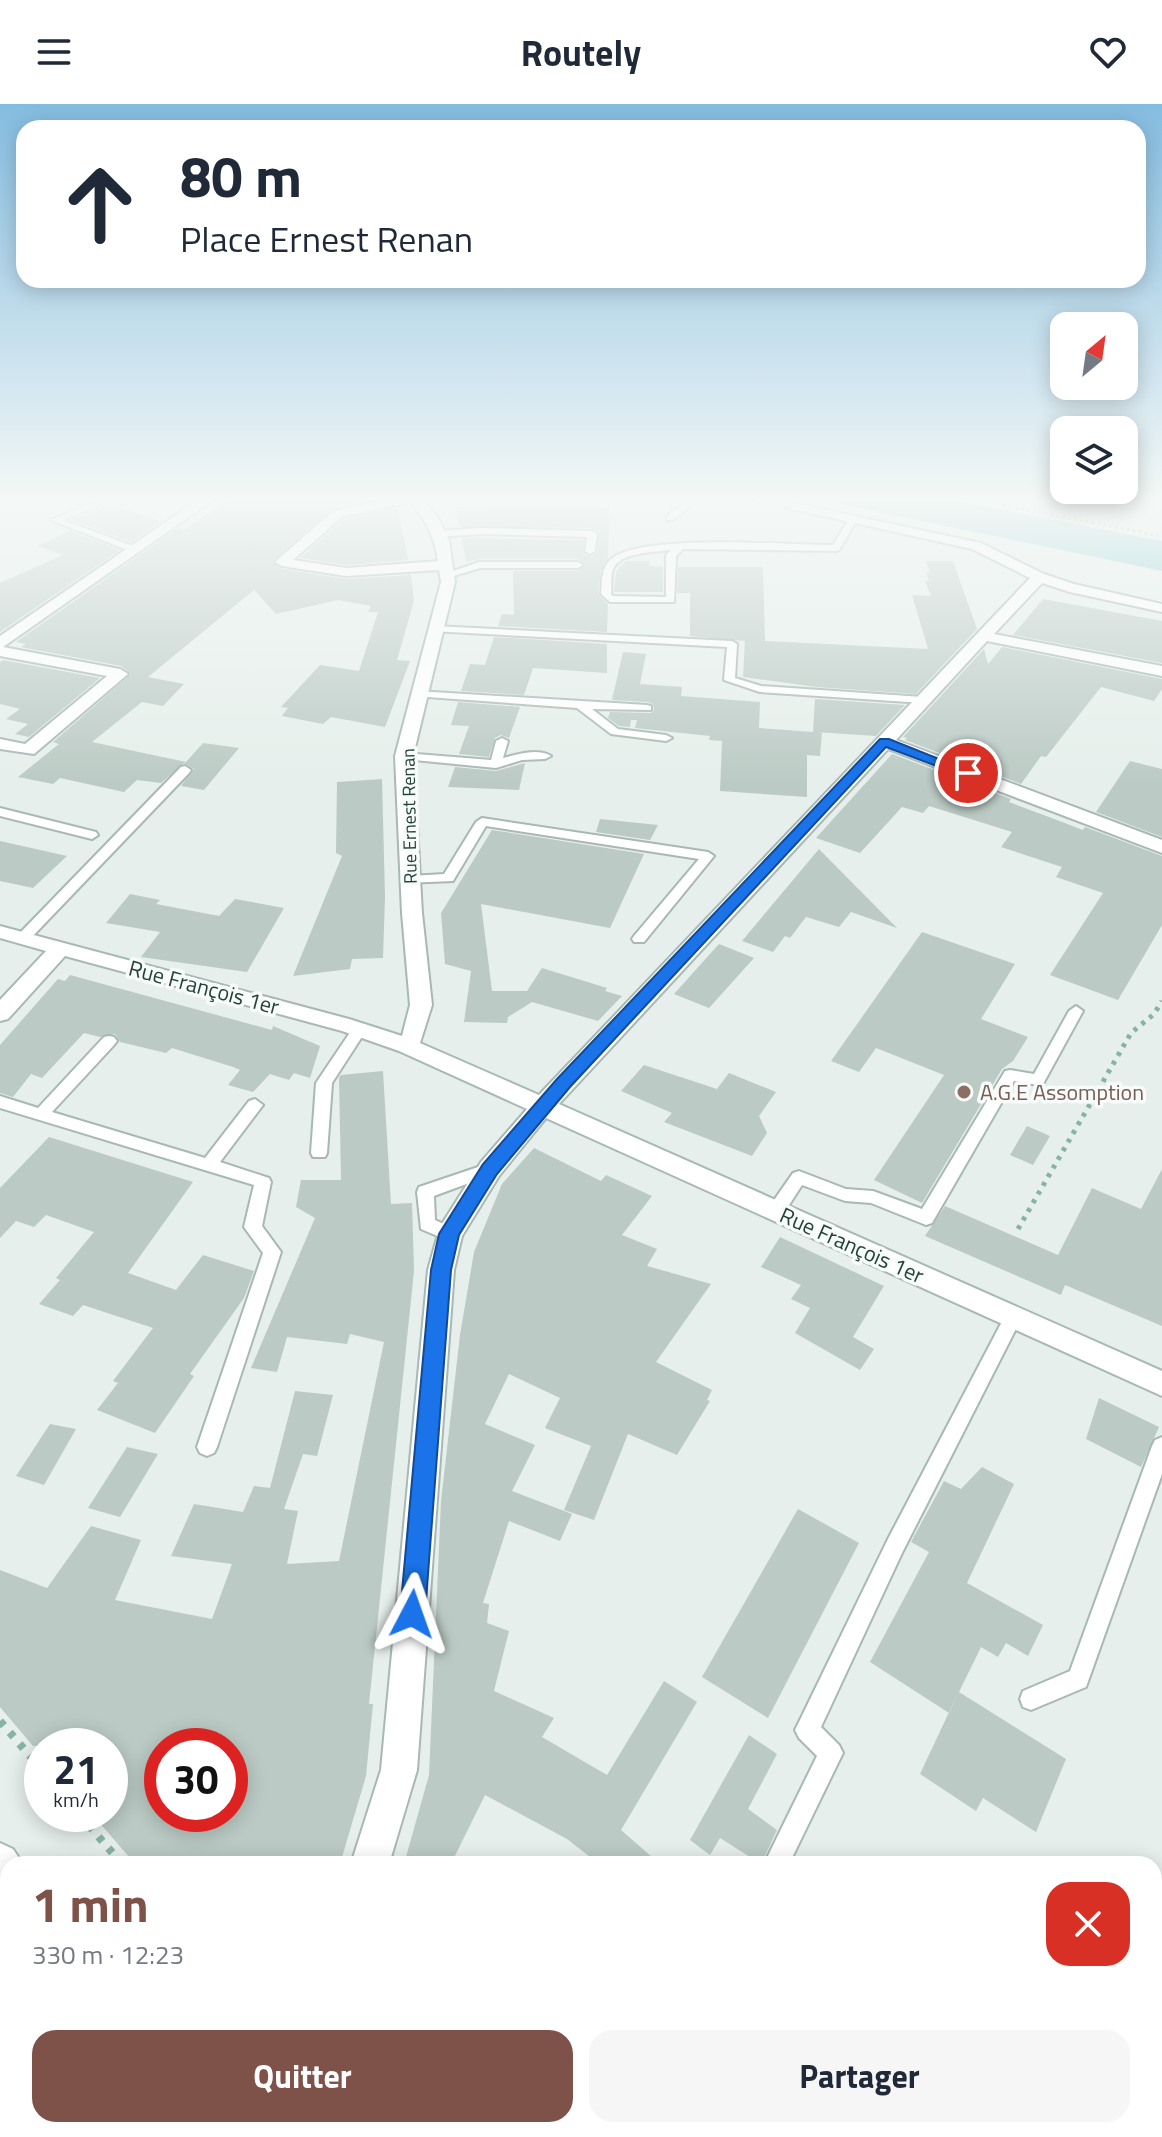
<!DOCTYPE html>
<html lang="fr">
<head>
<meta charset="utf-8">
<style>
	:root { --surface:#fff; --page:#f6f6f7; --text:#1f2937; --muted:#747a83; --accent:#7f5249 }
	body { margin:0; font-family:"Titillium Web",sans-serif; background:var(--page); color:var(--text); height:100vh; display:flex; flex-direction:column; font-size:30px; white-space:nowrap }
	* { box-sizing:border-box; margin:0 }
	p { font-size:26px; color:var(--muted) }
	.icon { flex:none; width:44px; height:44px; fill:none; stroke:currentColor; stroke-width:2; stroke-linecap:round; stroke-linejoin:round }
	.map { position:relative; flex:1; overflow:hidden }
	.side { position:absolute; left:0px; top:1752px; width:1162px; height:282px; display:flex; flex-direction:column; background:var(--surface); border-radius:24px 24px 0 0; box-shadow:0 4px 20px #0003 }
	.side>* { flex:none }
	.banner { position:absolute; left:16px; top:16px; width:1130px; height:168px; border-radius:24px; box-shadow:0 4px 20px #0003; background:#fff; color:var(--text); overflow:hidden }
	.needle { width:52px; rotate:29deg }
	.tools { position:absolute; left:1050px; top:208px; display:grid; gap:16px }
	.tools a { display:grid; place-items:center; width:88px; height:88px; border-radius:16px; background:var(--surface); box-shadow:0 4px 20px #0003; font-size:40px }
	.speed { position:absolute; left:24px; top:1624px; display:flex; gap:16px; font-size:40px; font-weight:700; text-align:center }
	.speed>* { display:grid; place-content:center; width:104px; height:104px; border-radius:50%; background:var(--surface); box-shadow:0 4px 20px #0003; line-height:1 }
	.speed small { font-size:20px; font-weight:400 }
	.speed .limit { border:12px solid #d22; background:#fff; color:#111 }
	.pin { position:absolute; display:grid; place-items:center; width:68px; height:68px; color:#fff; margin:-34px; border:4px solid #fff; border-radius:50%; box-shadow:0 2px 8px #0007 }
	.me { position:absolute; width:88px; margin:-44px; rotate:4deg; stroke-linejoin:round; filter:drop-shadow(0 0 6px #0008) }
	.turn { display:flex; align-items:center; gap:28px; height:168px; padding:0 32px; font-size:36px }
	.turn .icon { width:104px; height:104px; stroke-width:2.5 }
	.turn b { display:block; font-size:56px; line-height:68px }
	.round { display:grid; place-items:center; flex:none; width:84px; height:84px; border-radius:24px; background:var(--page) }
	.headline { display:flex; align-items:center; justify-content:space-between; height:136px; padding:0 32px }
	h1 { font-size:48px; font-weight:700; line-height:60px; color:var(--accent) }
	.button { display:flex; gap:16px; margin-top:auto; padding:16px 32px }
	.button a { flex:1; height:92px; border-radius:24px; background:var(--accent); color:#fff; font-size:32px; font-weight:700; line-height:92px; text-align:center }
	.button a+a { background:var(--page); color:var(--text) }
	header { display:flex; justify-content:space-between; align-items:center; height:104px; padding:0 32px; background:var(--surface); font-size:36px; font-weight:700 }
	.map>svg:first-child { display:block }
</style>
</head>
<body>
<header><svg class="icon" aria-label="menu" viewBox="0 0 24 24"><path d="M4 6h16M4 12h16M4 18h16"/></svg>Routely<svg class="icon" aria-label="heart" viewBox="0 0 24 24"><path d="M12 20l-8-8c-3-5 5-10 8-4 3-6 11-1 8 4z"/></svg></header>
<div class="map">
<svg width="1162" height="2033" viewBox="0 0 1162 2033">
	<rect width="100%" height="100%" fill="#e6efeb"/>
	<path fill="#8ec9d4" d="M821 396H952L1162 437V467Z"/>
	<g fill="#bbcac4" fill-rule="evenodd">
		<path d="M228 396H368L331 405 272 458 282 465 346 475 411 471 414 497 397 556 410 557 385 623 331 613 323 620 282 612 288 604 281 603 320 561 359 567 378 508H368L371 502 338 496 276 510 254 486 148 573 184 580 163 602 142 598 92 638 186 658 203 639 239 644 204 686 181 682 194 665 184 659 161 679 137 676 124 688 60 674 53 680 18 673 59 640 53 638 131 570 121 562 21 543 26 540 16 538 178 424 184 426Z"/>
		<path d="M113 400 128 406 161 418 131 438 72 416Z"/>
		<path d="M456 403 609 404 608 454 601 466 598 490 608 500 607 528 498 522 502 510 514 511 513 467H578L586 460 578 455H479L466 458 462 434 584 436 583 450 592 453 598 447 599 427 592 424 459 423Z"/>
		<path d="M398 404 408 456 346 461 300 454 343 416Z"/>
		<path d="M70 427 120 446 0 528V479L63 451 37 442Z"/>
		<path d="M626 457H649L650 462 663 463V488H614L616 467Z"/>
		<path d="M926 457H953L977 525 916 590 816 583 743 573 745 537 690 532V489H677L678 463H763L765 537 928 545 912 491 931 492 925 477H929L926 468 930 469Z"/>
		<path d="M1043 495 1162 517V559L1013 531Z"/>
		<path d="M494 533 607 540V569L533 564 524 591 461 587 470 560 485 561Z"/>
		<path d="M1002 543 1162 575V585L1154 597 1101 583 1046 653 1041 652 1021 680 905 636 907 634 903 633 984 545 988 560Z"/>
		<path d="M623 548 646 550 640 580 682 583 681 592 760 598 759 624 813 628 815 595 905 601 876 632 816 628H822L820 652 807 651V693L720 687 722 637 709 636 710 632 635 624 637 616H631L630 623 619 622 608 614 610 608 651 609 654 606 653 600 648 598 612 596Z"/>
		<path d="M3 556 100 574 29 633 15 630 28 620 6 615 20 605 0 600V558Z"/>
		<path d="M458 598 520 603 509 634 501 631 495 634 489 653 459 650 469 622 451 621Z"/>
		<path d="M892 650 1011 695 1009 698 1057 716 1083 726 1085 723 1162 752V821L1118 896 1050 871 1103 789 1056 773 1062 763 1001 743 1012 728 929 702 923 709 902 703 860 749 816 734Z"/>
		<path d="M1130 657 1162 665V733L1096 708Z"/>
		<path d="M525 659 519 686 448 683 455 663 496 667Z"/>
		<path d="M382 675 385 793 383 854 352 855 350 865 293 872 342 752 336 749 337 678Z"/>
		<path d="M600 715 658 721 650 736 596 728Z"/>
		<path d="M492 726 644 750 610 824 481 800 492 887H527L542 864 607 884 605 887 622 892 598 917 532 898 508 913 507 919 464 918 471 867 445 860 441 809Z"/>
		<path d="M0 737 67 752 33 784 0 777Z"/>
		<path d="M819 745 897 824 851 808 839 823 806 813 790 834 785 832 773 848 742 837Z"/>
		<path d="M130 790 160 796 156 800 219 812 235 795 284 804 247 868 141 853 160 828 106 819Z"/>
		<path d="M922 828 1015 860 981 915 1028 933 1013 957 1002 965 922 1099 874 1076 944 971 876 944 859 968 831 957Z"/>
		<path d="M719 840 754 854 709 904 674 890Z"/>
		<path d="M70 871 272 926 273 922 320 942 310 974 294 969 289 976 270 970 253 988 228 981 240 966 233 963 172 944 166 949 120 938 115 930 100 933 84 929 42 974 31 970 13 993 0 989V941L58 875 65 877Z"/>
		<path d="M644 961 717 985 729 969 776 988 759 1012 767 1029 752 1052 664 1018 672 1009 621 987Z"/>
		<path d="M383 967 391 1100 412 1099 414 1167 369 1600H373L366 1672 340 1760H135L92 1710H110V1642H33L0 1603V1466L47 1484 91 1422 141 1436 115 1496 212 1515 232 1460 171 1452 194 1400 243 1408 254 1382 270 1384 295 1287 333 1291 317 1352 303 1350 284 1405 298 1407 287 1460 339 1457 384 1238 350 1230 347 1240 287 1233 277 1268 251 1264 315 1114 296 1103 301 1076H341L339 974 341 971ZM162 1642H230V1710H162Z"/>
		<path d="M1027 1022 1050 1032 1033 1061 1010 1051Z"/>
		<path d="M49 1033 193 1078 128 1169 176 1186 203 1151 254 1167 244 1194 190 1270 194 1272 155 1329 97 1306 118 1279 113 1277 153 1224 83 1201 73 1212 39 1200 60 1176 56 1174 94 1128 46 1111 34 1123 16 1117 0 1134V1084Z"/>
		<path d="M534 1044 601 1077 606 1071 652 1092 622 1131 657 1145 647 1162 711 1180 656 1258 712 1286 707 1296 710 1297 677 1351 628 1330 594 1416 564 1406 591 1342 545 1324 560 1294 509 1270 485 1320 535 1341 512 1387 572 1410 560 1437 509 1417 483 1499 489 1500 487 1519 509 1527 494 1587 554 1614 542 1633 607 1671 664 1577 697 1598 621 1726 660 1760H599L567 1735 485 1691 451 1760H404L429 1671 441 1397 460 1231 474 1148 502 1080Z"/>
		<path d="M1162 1065V1222L1065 1181 1061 1191 925 1132 945 1102 1058 1151 1092 1084 1141 1105Z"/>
		<path d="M780 1133 884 1182 853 1233 874 1245 860 1266 795 1229 810 1204 791 1195 801 1181 761 1163Z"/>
		<path d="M1099 1294 1159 1323 1141 1363 1086 1335Z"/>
		<path d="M50 1320 76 1325 44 1381 16 1372Z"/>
		<path d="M127 1343 158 1350 120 1413 88 1404Z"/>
		<path d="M982 1363 1014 1380 967 1479 1043 1521 1028 1552 1006 1539 998 1553 981 1543 959 1588 1066 1655 1036 1728 983 1694 976 1707 920 1670 958 1589 949 1609 870 1558 929 1448 911 1438 944 1377 961 1385Z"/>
		<path d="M798 1405 859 1439 768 1614 702 1573Z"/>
		<path d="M749 1631 777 1650 748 1705 777 1726 761 1760 720 1734 710 1751 690 1736Z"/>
	</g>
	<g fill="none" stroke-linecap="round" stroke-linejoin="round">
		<g stroke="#a8b8b2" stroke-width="4">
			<g id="lane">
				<path d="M687 396H697L673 416H667V412Z"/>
				<path d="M92 399 99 401 63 416 138 444V448H132L51 416Z"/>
				<path d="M853 413 857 416 839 446 836 447 683 445 676 452 674 498H610L601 490C602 478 601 464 611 455 641 429 790 441 833 441L850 414ZM671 446 666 451V493L613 492 611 490C612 482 610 470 614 463 623 448 656 448 671 446Z"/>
				<path d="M481 424 592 427 597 430 595 447 590 450 585 447 587 433 481 430 439 433 434 430 439 427Z"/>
				<path d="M479 458H578L583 461 578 464H480L447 474 442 471Z"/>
				<path d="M435 522 732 537 737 540 735 574 761 582 923 593 928 596 923 599 760 588 724 576 727 543 431 527 430 525Z"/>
				<path d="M417 587 647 601 651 602V606L592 605 618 625 666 631 672 634 666 637 611 630 577 604 413 592 412 590Z"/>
				<path d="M502 634 508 637 503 654C518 650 538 644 551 652L545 655 522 656 496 664 404 655 398 652 404 649 491 656 496 637Z"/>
				<path d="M185 662 191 666 189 669 28 837H18L16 834 18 831 181 663Z"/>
				<path d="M0 704 96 728 98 731 92 735 0 712Z"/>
				<path d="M482 714 708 748 714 752 644 838H634L632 835 634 832 699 755 486 722 453 777 405 779V773L410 772 444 770 476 718Z"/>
				<path d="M1076 902 1083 907 1043 980 1038 981 1014 977 932 1119 926 1121 871 1099 845 1097 802 1081 782 1112H770L767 1107 770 1102 793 1069 799 1067 846 1085 873 1087 922 1105 1005 967 1010 966 1034 970 1069 907Z"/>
				<path d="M360 920 367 925 332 979 327 1049 325 1053H313L311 1049 316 979 355 921Z"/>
				<path d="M109 932 114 933 117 937 114 941 52 1008 205 1054 249 997 255 995 263 1001 220 1058 269 1074 271 1078 262 1122 281 1148 217 1343 214 1349 207 1352 200 1349 197 1343 263 1149 244 1123 254 1081 0 1004V992L38 1004 104 933Z"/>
				<path d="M490 1059 496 1061 498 1065 496 1069 434 1092 435 1116 455 1125 458 1130 455 1135 449 1137 421 1125 417 1088 419 1083Z"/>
				<path d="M1013 1205 1019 1208 1022 1213 902 1449 821 1623 839 1641 843 1649 839 1657 789 1760H764L817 1652 799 1634 795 1626 799 1618 888 1435 1007 1208Z"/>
				<path d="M1162 1333V1370L1086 1583 1031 1606 1023 1603 1020 1595 1023 1587 1070 1567 1152 1342 1155 1336Z"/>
			</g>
		</g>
		<g stroke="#a8b8b2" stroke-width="4">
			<g id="street">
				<path d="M198 396H213L3 543 120 565 128 570 34 650 0 645V635L25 640 107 572 0 552V532Z"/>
				<path d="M385 396H423L438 414 449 436 455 478 413 652 422 809 432 901 420 939 539 991 1030 474 972 445 752 396H779L981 439 1044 470 1074 480 1162 500V508L1070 488 1042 479 994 530 1162 562V572L987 537 896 636 1162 736V749L888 645 559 1000 1162 1267V1292L546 1014 499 1072 462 1132 454 1166 417 1666 389 1760H351L381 1666 428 1166 440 1123 481 1058 527 1005 399 947 342 927 65 852 8 915 0 917V896L46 847 0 834V822L349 915 402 932 410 901 402 809 395 652 441 478 439 466 346 472 282 462 275 458 333 407ZM411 398C426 417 435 433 438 457L346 464 293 456 342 413Z"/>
				<path d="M229 2026H275L272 2033H226Z"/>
			</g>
		</g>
		<g stroke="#a4bbb3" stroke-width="4">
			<g id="secondary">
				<path d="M0 1739 13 1745 23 1760H8V1787L0 1783Z"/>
				<path d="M192 2026H237L240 2033H195Z"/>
			</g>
		</g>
		<path stroke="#86b3a5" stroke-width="3" stroke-dasharray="2 4" stroke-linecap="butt" d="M974 396 1162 432"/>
		<path stroke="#86b3a5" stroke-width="5" stroke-dasharray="4 6" stroke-linecap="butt" d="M1018 1125 1131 929 1154 910 1162 897"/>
		<g stroke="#86b3a5" stroke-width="8" stroke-dasharray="6 9" stroke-linecap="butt">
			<path d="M0 1617 42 1666"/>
			<path d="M79 1710 122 1760"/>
			<path d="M0 1896 8 1908"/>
			<path d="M90 2026 94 2033"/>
			<path d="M348 2026 354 2033"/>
			<path d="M136 2033 142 2026"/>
		</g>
		<use href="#lane" fill="#fff" fill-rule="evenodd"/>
		<use href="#street" fill="#fff" fill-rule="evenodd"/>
		<use href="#secondary" fill="#fff" fill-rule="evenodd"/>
	</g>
	<linearGradient id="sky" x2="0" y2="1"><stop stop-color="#84bce0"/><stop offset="0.58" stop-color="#f4f8f6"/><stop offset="1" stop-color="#f4f8f6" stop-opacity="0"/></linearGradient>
	<rect width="1162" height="681" fill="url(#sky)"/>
	<path fill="#1a73e8" stroke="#114b97" stroke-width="2" d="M880 635H889L974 669 963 672 886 643 570 983 497 1070 459 1131 451 1166 425 1510 421 1518 412 1522 404 1518 400 1510 431 1166 439 1130 483 1060 557 975Z"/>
	<circle fill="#8d6e63" stroke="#f7fbf9" stroke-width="3" cx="964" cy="988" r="8"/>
	<g text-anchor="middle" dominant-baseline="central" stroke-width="7" stroke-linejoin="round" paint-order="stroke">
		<g font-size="18" fill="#24423a" stroke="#f7fbf9">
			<text transform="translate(409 712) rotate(-91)">Rue Ernest Renan</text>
		</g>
		<g font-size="22" fill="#24423a" stroke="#f7fbf9">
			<text transform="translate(204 883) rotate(15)">Rue François 1er</text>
			<text transform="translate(852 1141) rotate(24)">Rue François 1er</text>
		</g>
		<g font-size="22" fill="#785e54" stroke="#f7fbf9" text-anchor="start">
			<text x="980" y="988">A.G.E Assomption</text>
		</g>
	</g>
</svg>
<div class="tools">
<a><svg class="needle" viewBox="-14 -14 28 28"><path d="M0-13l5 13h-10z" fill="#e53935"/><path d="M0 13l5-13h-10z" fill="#747a83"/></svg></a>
<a><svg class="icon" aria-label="layers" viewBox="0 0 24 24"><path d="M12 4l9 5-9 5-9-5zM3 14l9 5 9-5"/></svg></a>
</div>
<div class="speed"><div>21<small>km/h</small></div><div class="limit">30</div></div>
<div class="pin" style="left:968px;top:669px;background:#d93025"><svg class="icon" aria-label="arrive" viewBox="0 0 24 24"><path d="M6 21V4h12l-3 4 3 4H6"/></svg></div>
<svg class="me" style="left:412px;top:1510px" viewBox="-20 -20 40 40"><path d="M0-17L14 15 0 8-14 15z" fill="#1a73e8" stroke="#fff" stroke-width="4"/></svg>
<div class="banner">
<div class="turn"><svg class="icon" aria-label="ahead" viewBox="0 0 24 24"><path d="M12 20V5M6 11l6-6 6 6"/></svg><div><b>80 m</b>Place Ernest Renan</div></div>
</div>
<section class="side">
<div class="headline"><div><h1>1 min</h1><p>330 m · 12:23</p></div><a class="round" style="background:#d93025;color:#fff"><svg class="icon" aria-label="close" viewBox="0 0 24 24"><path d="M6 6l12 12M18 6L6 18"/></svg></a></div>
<div class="button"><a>Quitter</a><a>Partager</a></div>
</section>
</div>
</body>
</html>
